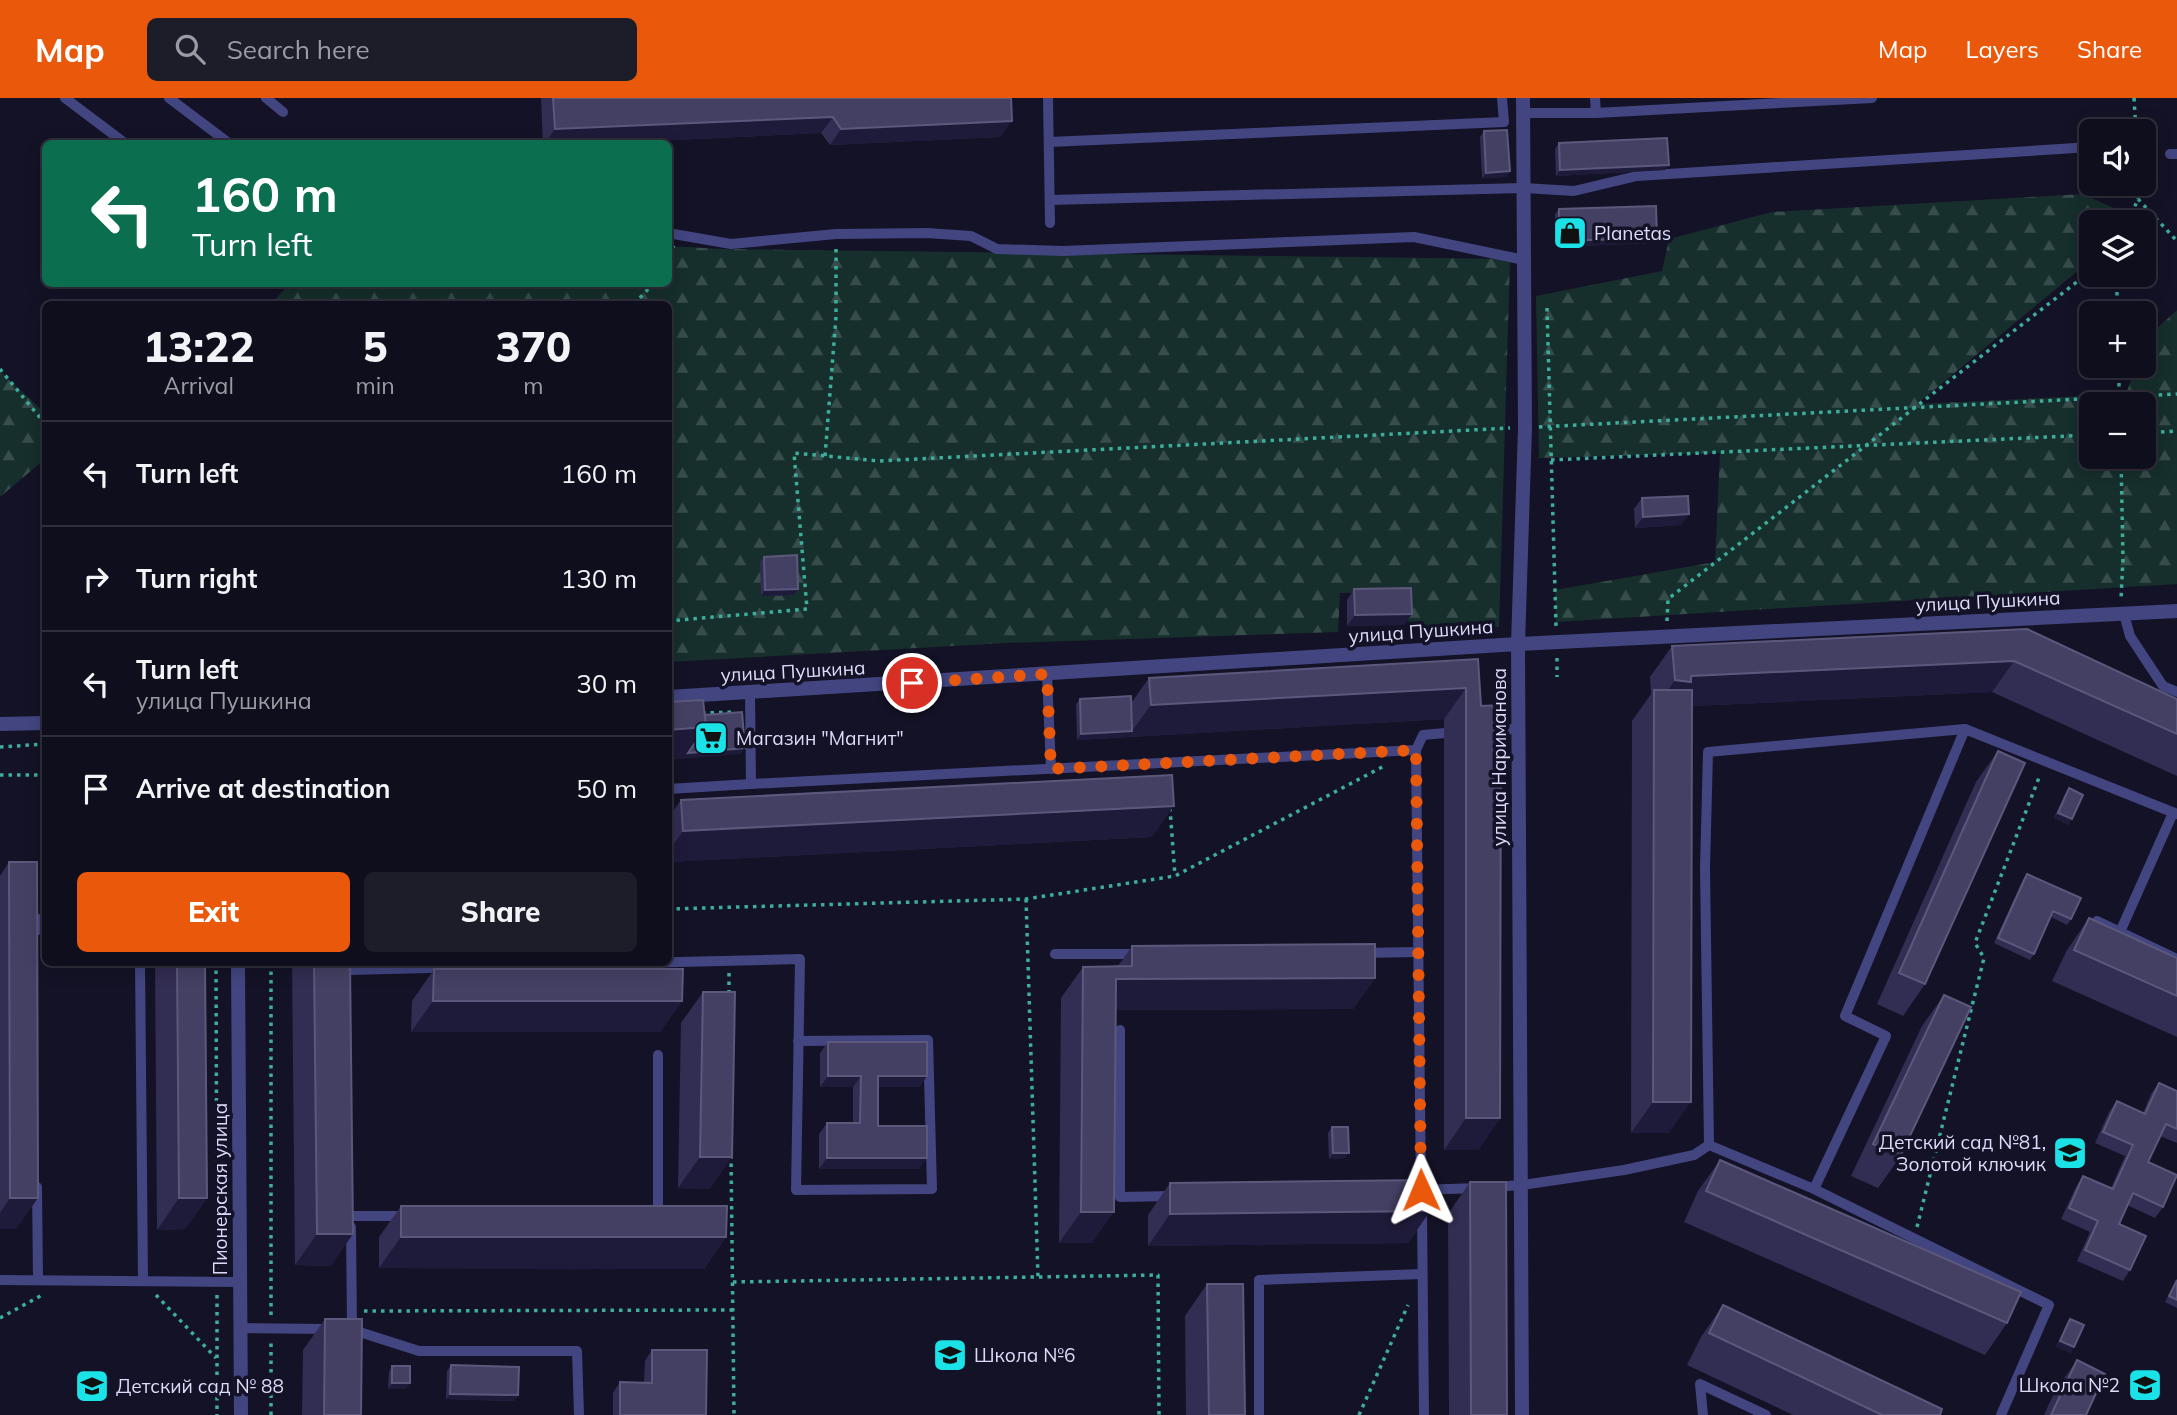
<!DOCTYPE html>
<html lang="en">
<head>
<meta charset="utf-8">
<style>
	:root { --surface:#0f0e1c; --page:#1d1c29; --text:#f1f3f6; --muted:#9b9ca3; --line:#2f2e3b; --accent:#ea580c }
	body { margin:0; font-family:Mulish,sans-serif; background:var(--page); color:var(--text); height:100vh; display:flex; flex-direction:column; font-size:26px; white-space:nowrap }
	* { box-sizing:border-box; margin:0 }
	p { font-size:23px; color:var(--muted) }
	.icon { flex:none; width:38px; height:38px; fill:none; stroke:currentColor; stroke-width:2; stroke-linecap:round; stroke-linejoin:round }
	.map { position:relative; flex:1; overflow:hidden }
	.details { position:absolute; left:42px; top:203px; width:630px; height:665px; display:flex; flex-direction:column; background:var(--surface); border-radius:10px; box-shadow:0 4px 18px #0003,0 0 0 2px var(--line) }
	.details>* { flex:none }
	.banner { position:absolute; left:42px; top:42px; width:630px; height:147px; border-radius:10px; box-shadow:0 4px 18px #0003,0 0 0 2px var(--line); background:#0b6e4f; color:#fff; overflow:hidden }
	.buttons { position:absolute; left:2079px; top:21px; display:grid; gap:14px }
	.buttons a { display:grid; place-items:center; width:77px; height:77px; border-radius:10px; background:var(--surface); box-shadow:0 4px 18px #0003,0 0 0 2px var(--line); font-size:35px }
	.pin { position:absolute; display:grid; place-items:center; width:60px; height:60px; color:#fff; margin:-30px; border:4px solid #fff; border-radius:50%; box-shadow:0 2px 7px #0007 }
	.me { position:absolute; width:77px; margin:-38px; rotate:359deg; stroke-linejoin:round; filter:drop-shadow(0 0 5px #0008) }
	.turn { display:flex; align-items:center; gap:24px; height:147px; padding:0 35px; font-size:32px }
	.turn .icon { width:91px; height:91px; stroke-width:2.5 }
	.turn b { display:block; font-size:49px; line-height:60px }
	.eta { display:flex; justify-content:space-evenly; align-items:center; height:119px; text-align:center }
	.eta b { font-size:42px; font-weight:800; line-height:49px }
	.primary-button { display:flex; gap:14px; margin-top:auto; padding:14px 35px }
	.primary-button a { flex:1; height:80px; border-radius:10px; background:var(--accent); color:#fff; font-size:28px; font-weight:800; line-height:80px; text-align:center }
	.primary-button a+a { background:var(--page); color:var(--text) }
	ul { padding:0; list-style:none }
	li { display:flex; align-items:center; gap:21px; height:105px; padding:0 35px; border-top:2px solid var(--line) }
	li div { flex:1 }
	li b { display:block; font-size:26px }
	li em { font-style:normal }
	header { display:flex; align-items:center; gap:42px; box-sizing:border-box; height:98px; padding:0 35px; background:var(--accent); color:#fff }
	header strong { font-size:33px }
	nav { display:flex; gap:38px; margin-inline-start:auto; font-size:24px }
	.search { width:490px; height:63px; background:var(--page); display:flex; align-items:center; gap:18px; box-sizing:border-box; padding:0 24px; border-radius:10px; color:var(--muted); font-size:26px }
	.map>svg:first-child { display:block }
</style>
</head>
<body>
<header>
<strong>Map</strong>
<div class="search"><svg class="icon" aria-label="search" viewBox="0 0 24 24"><circle cx="10" cy="10" r="6"/><path d="M15 15l6 6"/></svg>Search here</div>
<nav><a>Map</a><a>Layers</a><a>Share</a></nav>
</header>
<div class="map">
<svg width="2177" height="1317" viewBox="0 0 2177 1317">
	<defs>
		<pattern id="forest-firs" width="22" height="20" patternUnits="userSpaceOnUse" patternTransform="scale(1.75)"><rect width="22" height="20" fill="#162f2c"/><path d="M5 1l3.5 6h-7zM16 11l3.5 6h-7z" fill="#374d4c"/></pattern>
	</defs>
	<rect width="100%" height="100%" fill="#141226"/>
	<g fill="url(#forest-firs)" fill-rule="evenodd">
		<path d="M2083 96 2140 122 2137 124H2091V162L1917 306 2126 296 2136 268H2144L2145 241 2177 212V486L1556 524 1555 492 1715 464 1720 355 1539 360 1536 198 1662 173 1669 141 1772 114ZM2091 306H2144V359H2091Z"/>
		<path d="M669 148 721 151 1510 161 1499 529 1409 530 1405 493 1340 495 1338 534 1006 545 669 564 668 206H270L290 186H668Z"/>
		<path d="M0 273 46 316 45 361 0 399Z"/>
	</g>
	<g fill="none" stroke-linecap="round" stroke-linejoin="round">
		<g stroke="#3dad9d" stroke-width="3.5" stroke-dasharray="3.5 5" stroke-linecap="butt">
			<path d="M2134 0 2136 33"/>
			<path d="M2138 101 2177 143"/>
			<path d="M2128 124 2138 101 2137 86"/>
			<path d="M668 158 674 147"/>
			<path d="M2117 177V215"/>
			<path d="M634 206 653 186"/>
			<path d="M1547 210 1556 528"/>
			<path d="M2119 268V306"/>
			<path d="M0 271 46 327"/>
			<path d="M1539 329 2177 296"/>
			<path d="M2144 335 2177 333"/>
			<path d="M825 358 836 219V147"/>
			<path d="M2121 359 2123 460 2121 501"/>
			<path d="M1551 362 2091 337"/>
			<path d="M668 523 807 511 794 355 879 363 1510 330"/>
			<path d="M1667 523 1668 501 2091 173"/>
			<path d="M1557 560V579"/>
			<path d="M702 615 736 614"/>
			<path d="M0 649 46 646"/>
			<path d="M0 677H46"/>
			<path d="M1170 710 1175 778"/>
			<path d="M1026 801 1038 1179"/>
			<path d="M668 811 1026 801 1175 778 1386 667"/>
			<path d="M216 864 217 1171"/>
			<path d="M729 875V898"/>
			<path d="M731 1057 734 1317"/>
			<path d="M1917 1129 1984 860 1975 845 2040 677"/>
			<path d="M733 1184 1158 1177 1159 1317"/>
			<path d="M156 1197 216 1260"/>
			<path d="M217 1197V1317"/>
			<path d="M364 1213 733 1212"/>
			<path d="M271 1217V864"/>
			<path d="M0 1220 44 1196"/>
			<path d="M271 1317V1242"/>
			<path d="M1359 1317 1408 1207"/>
		</g>
		<g stroke="#424580" stroke-width="10">
			<path d="M65 0 126 46"/>
			<path d="M169 0 230 46"/>
			<path d="M266 0 283 14"/>
			<path d="M1048 0 1050 125"/>
			<path d="M1595 0 1596 15"/>
			<path d="M1523 15H1596L1872 0"/>
			<path d="M1049 44 1504 24 1502 0"/>
			<path d="M2170 56H2177"/>
			<path d="M1050 102 1523 90 1574 93 1637 78 2091 49"/>
			<path d="M668 135 731 146 836 136 927 135 971 138 997 151 1063 153 1414 139 1524 162"/>
			<path d="M2124 516 2130 538 2163 588 2177 594"/>
			<path d="M1047 576 1051 671"/>
			<path d="M750 595 751 686 1416 652 1423 637 1445 635"/>
			<path d="M1965 631 1845 918 1886 938 1814 1091 2049 1207 2001 1317"/>
			<path d="M1490 632 1518 631"/>
			<path d="M1416 652 1421 1092"/>
			<path d="M668 691 751 686"/>
			<path d="M45 771H46"/>
			<path d="M2097 823 2177 861"/>
			<path d="M36 833V821H46"/>
			<path d="M2120 834 2173 715"/>
			<path d="M1361 855 1417 854"/>
			<path d="M1055 856H1136"/>
			<path d="M140 864 143 1183"/>
			<path d="M349 872 800 861 796 1092 932 1091 928 942 798 943"/>
			<path d="M1120 932V1099L1173 1098"/>
			<path d="M1709 1047 1814 1091"/>
			<path d="M37 1089 38 1182"/>
			<path d="M1493 1089 1522 1087 1624 1072 1694 1057 1709 1047 1705 771 1708 654 1965 631 2177 716"/>
			<path d="M1419 1092 1478 1090"/>
			<path d="M652 1114H658V957"/>
			<path d="M1422 1114 1424 1317"/>
			<path d="M351 1118H406"/>
			<path d="M351 1129 352 1232"/>
			<path d="M0 1182 240 1184"/>
			<path d="M241 1230 328 1231"/>
			<path d="M350 1231 419 1253H577L579 1317"/>
			<path d="M1259 1317V1182L1422 1176"/>
			<path d="M1703 1317 1700 1286 1766 1317"/>
		</g>
		<g stroke="#424580" stroke-width="14">
			<path d="M238 864 241 1317"/>
			<path d="M1522 1317 1518 546 1525 330 1523 0"/>
		</g>
		<g stroke="#424580" stroke-width="14">
			<path d="M668 599 1518 546 2177 513"/>
			<path d="M0 626 46 625"/>
		</g>
	</g>
	<g fill="#322d52">
		<path d="M541 0H1011L1000 39 830 47 821 35 591 46H543Z"/>
		<path d="M1484 33 1510 73 1506 79 1482 80 1480 39Z"/>
		<path d="M1559 45 1665 72 1556 78 1555 51Z"/>
		<path d="M1559 111 1657 140 1653 145 1555 149V116Z"/>
		<path d="M1642 400 1681 427 1635 430 1634 411Z"/>
		<path d="M764 459 798 491 794 497 761 498 760 464Z"/>
		<path d="M1354 491 1412 516 1404 527 1347 528V502Z"/>
		<path d="M2027 531 2177 601V678L1992 594 1692 608 1669 1035H1631L1632 623 1651 596 1650 579 1672 548Z"/>
		<path d="M1478 561 1500 1020 1478 1052H1444V621L1077 642 1076 606 1080 601 1131 605 1149 580Z"/>
		<path d="M1998 653 1925 886 1903 918 1877 906 1976 684Z"/>
		<path d="M46 684V745H43L42 689Z"/>
		<path d="M2069 690V727L2054 720 2065 696Z"/>
		<path d="M681 702 1152 739 668 764V720Z"/>
		<path d="M9 764 16 1131H0V778Z"/>
		<path d="M2027 776 2071 821 2067 827 2051 819 2034 856 2030 862 1994 845 2023 781Z"/>
		<path d="M2089 820 2177 860V939L2052 883 2067 852Z"/>
		<path d="M1132 848 1375 880 1353 911 1116 912 1092 1145H1059L1061 900 1083 869 1118 868Z"/>
		<path d="M155 864H205L207 1100 185 1131 157 1132Z"/>
		<path d="M292 864H350L331 1168 295 1167Z"/>
		<path d="M434 871 682 903 660 934H411L412 903Z"/>
		<path d="M703 894 710 1091 678 1090 681 925Z"/>
		<path d="M1944 897 1900 1059 1878 1090 1851 1078 1922 928Z"/>
		<path d="M828 944 920 989H878V1028L919 1071H819V1036L827 1025H853V989H820V955Z"/>
		<path d="M2159 985 2177 993V1045L2160 1038 2148 1064 2163 1109 2155 1120 2127 1107 2119 1126 2130 1172 2123 1183 2077 1163 2090 1134 2061 1121 2076 1089 2083 1078 2111 1090 2125 1058 2095 1045 2109 1014 2117 1003 2143 1015 2151 996Z"/>
		<path d="M1332 1029 1345 1060 1329 1061 1328 1035Z"/>
		<path d="M1720 1062 2007 1225 1985 1257 1684 1124 1698 1093Z"/>
		<path d="M1470 1084 1507 1317H1449L1448 1116Z"/>
		<path d="M1170 1085 1430 1113 1408 1145 1148 1148V1117Z"/>
		<path d="M401 1108 726 1139 704 1171 379 1170V1139Z"/>
		<path d="M2177 1182V1210L2165 1204Z"/>
		<path d="M1207 1186 1245 1317H1186L1185 1218Z"/>
		<path d="M1723 1207 1940 1317H1793L1687 1267 1701 1239Z"/>
		<path d="M325 1221 361 1317H302L303 1252Z"/>
		<path d="M2070 1221 2071 1255 2056 1249 2066 1227Z"/>
		<path d="M652 1252 706 1317H613V1295L620 1284 644 1285 645 1263Z"/>
		<path d="M2077 1262 2086 1317H2044L2055 1293Z"/>
		<path d="M451 1267 518 1297 514 1303 446 1301 447 1273Z"/>
		<path d="M392 1268 410 1285 406 1291H388L389 1274Z"/>
	</g>
	<g fill="#1e1a39">
		<path d="M833 19 821 35 591 46H545L555 31Z"/>
		<path d="M1012 23 1000 39 830 47 841 31Z"/>
		<path d="M1669 67 1665 72 1556 78 1560 72Z"/>
		<path d="M1510 73 1506 79 1482 80 1486 75Z"/>
		<path d="M1657 140 1653 145 1555 149 1559 143Z"/>
		<path d="M1689 416 1681 427 1635 430 1643 419Z"/>
		<path d="M798 491 794 497 761 498 765 492Z"/>
		<path d="M1412 516 1404 527 1347 528 1355 517Z"/>
		<path d="M2014 563 1992 594 1673 609 1669 615 1653 613 1675 582 1691 578Z"/>
		<path d="M1466 590 1444 621 1077 642 1081 636 1132 633 1151 607Z"/>
		<path d="M706 629 745 650 741 656 668 662V632Z"/>
		<path d="M1174 708 1152 739 668 764V754L683 733Z"/>
		<path d="M2058 715 2072 721 2069 727 2054 720Z"/>
		<path d="M1375 880 1353 911 1094 912 1116 881Z"/>
		<path d="M433 903H682L660 934H411Z"/>
		<path d="M828 978H861L853 989H820Z"/>
		<path d="M878 978H927L920 989H870Z"/>
		<path d="M1653 1004H1691L1669 1035H1631Z"/>
		<path d="M1466 1020H1500L1478 1052H1444Z"/>
		<path d="M1333 1055H1349L1345 1060 1329 1061Z"/>
		<path d="M700 1059H732L710 1091 678 1090Z"/>
		<path d="M827 1060H927L919 1071H819Z"/>
		<path d="M10 1100H38L16 1131H0V1115Z"/>
		<path d="M179 1100H207L185 1131 157 1132Z"/>
		<path d="M1430 1113 1408 1145 1148 1148 1170 1116Z"/>
		<path d="M1081 1114H1114L1092 1145H1059Z"/>
		<path d="M317 1136H353L331 1168 295 1167Z"/>
		<path d="M401 1139H726L704 1171 379 1170Z"/>
		<path d="M2060 1243 2074 1249 2071 1255 2056 1249Z"/>
		<path d="M392 1285H410L406 1291H388Z"/>
		<path d="M450 1296 518 1297 514 1303 446 1301Z"/>
	</g>
	<g fill="#444064" stroke="#5c587c" stroke-width="2">
		<path d="M553 0H1011L1012 23 841 31 833 19 555 31Z"/>
		<path d="M1507 32 1510 73 1486 75 1484 33Z"/>
		<path d="M1667 40 1669 67 1560 72 1559 45Z"/>
		<path d="M1656 108 1657 140 1559 143V111Z"/>
		<path d="M1688 398 1689 416 1643 419 1642 400Z"/>
		<path d="M797 457 798 491 765 492 764 459Z"/>
		<path d="M1411 490 1412 516 1355 517 1354 491Z"/>
		<path d="M2027 531 2177 601V636L2014 563 1691 578V584L1675 582 1672 548Z"/>
		<path d="M1478 561 1481 608 1501 607 1500 1020H1466V590L1151 607 1149 580Z"/>
		<path d="M1654 592H1692L1691 1004H1653Z"/>
		<path d="M1131 598 1132 633 1081 636 1080 601Z"/>
		<path d="M703 602 706 629 668 632V604Z"/>
		<path d="M742 614 745 650 688 655 706 629 705 617Z"/>
		<path d="M1998 653 2025 665 1925 886 1899 875Z"/>
		<path d="M1172 677 1174 708 683 733 681 702Z"/>
		<path d="M2069 690 2083 697 2072 721 2058 715Z"/>
		<path d="M9 764H37L38 1100H10Z"/>
		<path d="M2027 776 2081 800 2071 821 2053 813 2034 856 1998 840Z"/>
		<path d="M2089 820 2177 860V898L2074 852Z"/>
		<path d="M1375 846V880L1116 881 1114 1114H1081L1083 869 1132 868V848Z"/>
		<path d="M177 864H205L207 1100H179Z"/>
		<path d="M314 864H350L353 1136H317Z"/>
		<path d="M434 871H683L682 903H433Z"/>
		<path d="M703 894H735L732 1059H700Z"/>
		<path d="M1944 897 1971 909 1900 1059 1873 1046Z"/>
		<path d="M828 944H927V978H878V1028H927V1060H827V1025H860L861 978H828Z"/>
		<path d="M2159 985 2177 993V1031L2166 1026 2148 1064 2177 1077 2163 1109 2133 1095 2119 1126 2146 1138 2130 1172 2085 1152 2098 1123 2069 1110 2083 1078 2113 1091 2133 1047 2103 1034 2117 1003 2145 1016Z"/>
		<path d="M1332 1029H1348L1349 1055H1333Z"/>
		<path d="M1720 1062 2021 1194 2007 1225 1706 1093Z"/>
		<path d="M1429 1082 1430 1113 1170 1116V1085Z"/>
		<path d="M1470 1084H1506L1507 1317H1471Z"/>
		<path d="M401 1108H727L726 1139H401Z"/>
		<path d="M2177 1182V1202L2169 1198Z"/>
		<path d="M1207 1186H1243L1245 1317H1209Z"/>
		<path d="M1723 1207 1942 1311 1940 1317H1882L1709 1235Z"/>
		<path d="M325 1221H362L361 1317H324Z"/>
		<path d="M2070 1221 2084 1227 2074 1249 2060 1243Z"/>
		<path d="M652 1252H707L706 1317H620V1284L652 1285Z"/>
		<path d="M2077 1262 2105 1276 2086 1317H2051Z"/>
		<path d="M451 1267 519 1269 518 1297 450 1296Z"/>
		<rect x="392" y="1268" width="18" height="17"/>
	</g>
	<g fill="none" stroke-linecap="round" stroke-linejoin="round">
		<path stroke="#ea580c" stroke-width="12" stroke-dasharray="0 21.6" d="M912 585 1047 576 1051 671 1416 652 1421 1092"/>
	</g>
	<defs>
		<g id="shop-square" transform="scale(1.75)"><rect x="-9" y="-9" width="18" height="18" rx="4" fill="#1be2e7" stroke="#141226"/><path d="M-5-2.5h2.3a2.7 3.5 0 0 1 5.4 0H5L5.5 6h-11ZM-1.5-2.5h3a1.5 2.3 0 0 0-3 0Z" fill="#111"/></g>
		<g id="supermarket-square" transform="scale(1.75)"><rect x="-9" y="-9" width="18" height="18" rx="4" fill="#1be2e7" stroke="#141226"/><path d="M-6-5.5h2.5l.6 2H6L4.5 2H-2.5L-4.4-4H-6ZM-1.5 3.2a1.3 1.3 0 1 0 .1 0ZM3 3.2a1.3 1.3 0 1 0 .1 0Z" fill="#111"/></g>
		<g id="school-square" transform="scale(1.75)"><rect x="-9" y="-9" width="18" height="18" rx="4" fill="#1be2e7" stroke="#141226"/><path d="M0-5L7-2L0 1L-7-2ZM-4 1L0 2.5L4 1V4Q0 6-4 4Z" fill="#111"/></g>
	</defs>
	<g fill-rule="evenodd">
		<use href="#shop-square" x="1570" y="135"/>
		<use href="#supermarket-square" x="711" y="640"/>
		<use href="#school-square" x="2070" y="1055"/>
		<use href="#school-square" x="950" y="1257"/>
		<use href="#school-square" x="2145" y="1287"/>
		<use href="#school-square" x="92" y="1288"/>
	</g>
	<g text-anchor="middle" dominant-baseline="central" stroke-width="7" stroke-linejoin="round" paint-order="stroke">
		<g font-size="19" fill="#dcdbfb" stroke="#141226" text-anchor="start">
			<text x="1594" y="135">Planetas</text>
			<text x="736" y="640">Магазин "Магнит"</text>
			<text x="2046" y="1044" text-anchor="end">Детский сад №81,<tspan x="2046" dy="22">Золотой ключик</tspan></text>
			<text x="974" y="1257">Школа №6</text>
			<text x="2120" y="1287" text-anchor="end">Школа №2</text>
			<text x="116" y="1288">Детский сад № 88</text>
		</g>
		<g font-size="19" fill="#dcdbfb" stroke="#141226">
			<text transform="translate(1988 503) rotate(-3)">улица Пушкина</text>
			<text transform="translate(1421 533) rotate(-4)">улица Пушкина</text>
			<text transform="translate(793 573) rotate(-3)">улица Пушкина</text>
			<text transform="translate(1499 659) rotate(-90)">улица Нариманова</text>
			<text transform="translate(220 1091) rotate(-90)">Пионерская улица</text>
		</g>
	</g>
</svg>
<div class="buttons">
<a><svg class="icon" aria-label="sound" viewBox="0 0 24 24"><path d="M4 9h4l5-4v14l-5-4H4zM17 9q2 3 0 6"/></svg></a>
<a><svg class="icon" aria-label="layers" viewBox="0 0 24 24"><path d="M12 4l9 5-9 5-9-5zM3 14l9 5 9-5"/></svg></a>
<a>+</a>
<a>−</a>
</div>
<div class="pin" style="left:912px;top:585px;background:#d93025"><svg class="icon" aria-label="arrive" viewBox="0 0 24 24"><path d="M6 21V4h12l-3 4 3 4H6"/></svg></div>
<svg class="me" style="left:1421px;top:1092px" viewBox="-20 -20 40 40"><path d="M0-17L14 15 0 8-14 15z" fill="#ea580c" stroke="#fff" stroke-width="4"/></svg>
<div class="banner">
<div class="turn"><svg class="icon" aria-label="left" viewBox="0 0 24 24"><path d="M17 20v-9H6M10 6l-5 5 5 5"/></svg><div><b>160 m</b>Turn left</div></div>
</div>
<section class="details">
<div class="eta">
<div><b>13:22</b><p>Arrival</p></div>
<div><b>5</b><p>min</p></div>
<div><b>370</b><p>m</p></div>
</div>
<ul>
<li><svg class="icon" aria-label="left" viewBox="0 0 24 24"><path d="M17 20v-9H6M10 6l-5 5 5 5"/></svg><div><b>Turn left</b></div><em>160 m</em></li>
<li><svg class="icon" aria-label="right" viewBox="0 0 24 24"><path d="M7 20v-9h11M14 6l5 5-5 5"/></svg><div><b>Turn right</b></div><em>130 m</em></li>
<li><svg class="icon" aria-label="left" viewBox="0 0 24 24"><path d="M17 20v-9H6M10 6l-5 5 5 5"/></svg><div><b>Turn left</b><p>улица Пушкина</p></div><em>30 m</em></li>
<li><svg class="icon" aria-label="arrive" viewBox="0 0 24 24"><path d="M6 21V4h12l-3 4 3 4H6"/></svg><div><b>Arrive at destination</b></div><em>50 m</em></li>
</ul>
<div class="primary-button"><a>Exit</a><a>Share</a></div>
</section>
</div>
</body>
</html>
